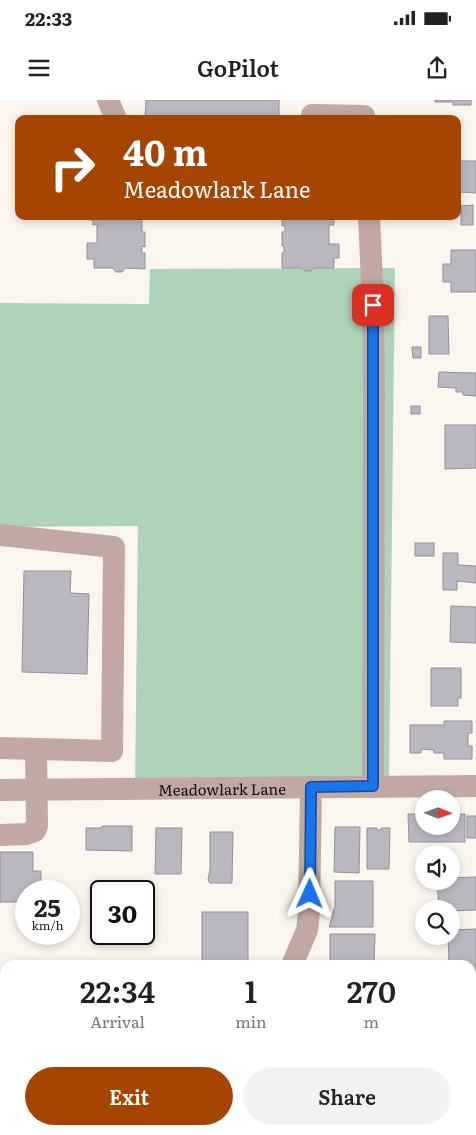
<!DOCTYPE html>
<html lang="en">
<head>
<meta charset="utf-8">
<style>
	:root { --surface:#fff; --page:#f2f2f2; --text:#222; --muted:#767676; --accent:#a64502 }
	body { margin:0; font-family:Literata,serif; background:var(--page); color:var(--text); height:100vh; display:flex; flex-direction:column; font-size:19px; white-space:nowrap }
	* { box-sizing:border-box; margin:0 }
	p { font-size:16px; color:var(--muted) }
	.icon { flex:none; width:28px; height:28px; fill:none; stroke:currentColor; stroke-width:2; stroke-linecap:round; stroke-linejoin:round }
	.map { position:relative; flex:1; overflow:hidden }
	.drawer { position:absolute; left:0px; top:860px; width:476px; height:175px; display:flex; flex-direction:column; background:var(--surface); border-radius:15px 15px 0 0; box-shadow:0 2px 8px #0003 }
	.drawer>* { flex:none }
	.banner { position:absolute; left:15px; top:15px; width:446px; height:105px; border-radius:10px; box-shadow:0 2px 8px #0003; background:#a64502; color:#fff; overflow:hidden }
	.needle { width:32px; rotate:91deg }
	.buttons { position:absolute; left:415px; top:690px; display:grid; gap:10px }
	.buttons a { display:grid; place-items:center; width:45px; height:45px; border-radius:50%; background:var(--surface); box-shadow:0 2px 8px #0003; font-size:25px }
	.speed { position:absolute; left:15px; top:780px; display:flex; gap:10px; font-size:25px; font-weight:700; text-align:center }
	.speed>* { display:grid; place-content:center; width:65px; height:65px; border-radius:50%; background:var(--surface); box-shadow:0 2px 8px #0003; line-height:1 }
	.speed small { font-size:12px; font-weight:400 }
	.speed .limit { border:2px solid #111; border-radius:8px; background:#fff; color:#111 }
	.pin { position:absolute; display:grid; place-items:center; width:42px; height:42px; color:#fff; margin:-21px; border-radius:10px; box-shadow:0 2px 8px #0006 }
	.me { position:absolute; width:55px; margin:-28px; rotate:1deg; stroke-linejoin:round; filter:drop-shadow(0 0 4px #0008) }
	.turn { display:flex; align-items:center; gap:18px; height:105px; padding:0 25px; font-size:22px }
	.turn .icon { width:65px; height:65px; stroke-width:2.5 }
	.turn b { display:block; font-size:35px; line-height:42px }
	.eta { display:flex; justify-content:space-evenly; align-items:center; height:85px; text-align:center }
	.eta b { font-size:30px; font-weight:600; line-height:35px }
	.cta { display:flex; gap:10px; margin-top:auto; padding:10px 25px }
	.cta a { flex:1; height:58px; border-radius:30px; background:var(--accent); color:#fff; font-size:20px; font-weight:600; line-height:58px; text-align:center }
	.cta a+a { background:var(--page); color:var(--text) }
	.status { display:flex; justify-content:space-between; align-items:center; height:35px; padding:0 25px; background:var(--surface); direction:ltr }
	.status svg { height:14px; fill:currentColor }
	header { display:flex; justify-content:space-between; align-items:center; height:65px; padding:0 25px; background:var(--surface); font-size:22px; font-weight:600 }
	.map>svg:first-child { display:block }
</style>
</head>
<body>
<div class="status"><b>22:33</b><svg viewBox="0 0 49 12"><path d="M0 12V9h3v3zM5 12V6h3v6zM10 12V3h3v9zM15 12V0h3v12zM26 1h20v11H26zM47 4h2v5h-2z"/></svg></div>
<header><svg class="icon" aria-label="menu" viewBox="0 0 24 24"><path d="M4 6h16M4 12h16M4 18h16"/></svg>GoPilot<svg class="icon" aria-label="share" viewBox="0 0 24 24"><path d="M12 15V3M7 8l5-5 5 5M5 13v7h14v-7"/></svg></header>
<div class="map">
<svg width="476" height="1035" viewBox="0 0 476 1035">
	<rect width="100%" height="100%" fill="#faf6ee"/>
	<path fill="#afd3b9" d="M395 168 389 683 135 694 138 426 0 427V203L149 204 150 169Z"/>
	<g fill="#bab7c0" stroke="#929098">
		<path d="M146 0H279V17L278 19H148V16H145Z"/>
		<path d="M435 0H471V5H453V2H435Z"/>
		<path d="M460 61H476V93L460 92Z"/>
		<path d="M473 105V125H461V106Z"/>
		<path d="M89 116H145L142 117V132H145V147L142 146V153H145V169L125 168 122 172H116L113 168H94V159H87V143H97V124L93 125V120H89Z"/>
		<path d="M282 116H337V119H334V125H329V144H339V158H334V168H313L311 171H305L302 168H282V153H284V146H282V132H285V126H282Z"/>
		<path d="M451 150H476V192H451V182H443V164H451Z"/>
		<path d="M429 216H448L449 254H429Z"/>
		<path d="M412 247H421V258H413Z"/>
		<path d="M439 272 476 273V296L463 295V292H456V288L438 287Z"/>
		<rect x="411" y="306" width="9" height="8"/>
		<path d="M445 325H476V368L445 369Z"/>
		<rect x="415" y="443" width="19" height="13"/>
		<path d="M443 453H458V465L476 466V483L457 481V490H443Z"/>
		<path d="M24 471H71L70 493 89 494 87 574 22 572Z"/>
		<path d="M451 506 476 507V543L450 542Z"/>
		<path d="M431 568H461V598H458V606H431Z"/>
		<path d="M444 621H472V633H468V646H472V659H444V653H434V650L421 649V653H410V625H444Z"/>
		<path d="M408 714H424V726H451V714H465V742H409Z"/>
		<rect x="467" y="716" width="9" height="22"/>
		<path d="M102 726H132V751L86 750V728H102Z"/>
		<path d="M335 727H360L359 773 334 772Z"/>
		<path d="M156 728H182L181 774H155Z"/>
		<path d="M367 728H377V730H381V728H390L389 769H367Z"/>
		<path d="M210 732H233L232 783H210L208 780 210 769Z"/>
		<path d="M0 752H33V771H41V787H34V791H26V802H0Z"/>
		<path d="M476 777V810L451 811V809H439L437 781H451V778Z"/>
		<path d="M335 781H373V827H329L335 806Z"/>
		<rect x="202" y="812" width="46" height="49"/>
		<path d="M476 829V874H471V865H449L448 836H451V830Z"/>
		<path d="M330 834H375L374 865H330Z"/>
		<rect x="471" y="950" width="5" height="16"/>
		<path d="M471 1026H476V1035H421V1030H471Z"/>
		<path d="M42 1030 53 1032 54 1030H71L76 1032 75 1035H40Z"/>
		<path d="M100 1030H118L134 1035H99Z"/>
		<path d="M154 1030H189L193 1031 191 1035H152Z"/>
		<rect x="203" y="1030" width="19" height="5"/>
		<rect x="229" y="1030" width="28" height="5"/>
		<path d="M273 1030H300L311 1034 271 1035Z"/>
		<path d="M313 1030H330L329 1035H311Z"/>
		<rect x="367" y="1030" width="20" height="5"/>
	</g>
	<g fill="none" stroke-linecap="round" stroke-linejoin="round">
		<g stroke="#c1a8a3" stroke-width="22">
			<path d="M108 0 116 19"/>
			<path d="M312 19V15L364 16"/>
			<path d="M369 116 373 205 374 292 373 687"/>
			<path d="M0 435 114 447 112 651 0 648"/>
			<path id="s1" d="M0 690 476 686"/>
			<path d="M0 735 26 734 35 731 37 726 36 649"/>
			<path d="M292 865 307 830 309 812 311 687"/>
			<path d="M354 1030 355 1035"/>
			<path d="M21 1035 24 1030"/>
		</g>
	</g>
	<g fill="none" stroke-linecap="round" stroke-linejoin="round">
		<g stroke="#114b97" stroke-width="12">
			<path id="route" d="M310 794 311 687 373 686V205"/>
		</g>
		<use href="#route" stroke="#1a73e8" stroke-width="9"/>
	</g>
	<g text-anchor="middle" dominant-baseline="central" stroke-width="4.5" stroke-linejoin="round" paint-order="stroke">
		<g font-size="15" fill="#13120f" stroke="#faf6ee">
			<text stroke="none"><textPath href="#s1" startOffset="222">Meadowlark Lane</textPath></text>
		</g>
	</g>
</svg>
<div class="buttons">
<a><svg class="needle" viewBox="-14 -14 28 28"><path d="M0-13l5 13h-10z" fill="#e53935"/><path d="M0 13l5-13h-10z" fill="#767676"/></svg></a>
<a><svg class="icon" aria-label="sound" viewBox="0 0 24 24"><path d="M4 9h4l5-4v14l-5-4H4zM17 9q2 3 0 6"/></svg></a>
<a><svg class="icon" aria-label="search" viewBox="0 0 24 24"><circle cx="10" cy="10" r="6"/><path d="M15 15l6 6"/></svg></a>
</div>
<div class="speed"><div>25<small>km/h</small></div><div class="limit">30</div></div>
<div class="pin" style="left:373px;top:205px;background:#d93025"><svg class="icon" aria-label="arrive" viewBox="0 0 24 24"><path d="M6 21V4h12l-3 4 3 4H6"/></svg></div>
<svg class="me" style="left:310px;top:794px" viewBox="-20 -20 40 40"><path d="M0-17L14 15 0 8-14 15z" fill="#1a73e8" stroke="#fff" stroke-width="4"/></svg>
<div class="banner">
<div class="turn"><svg class="icon" aria-label="right" viewBox="0 0 24 24"><path d="M7 20v-9h11M14 6l5 5-5 5"/></svg><div><b>40 m</b>Meadowlark Lane</div></div>
</div>
<section class="drawer">
<div class="eta">
<div><b>22:34</b><p>Arrival</p></div>
<div><b>1</b><p>min</p></div>
<div><b>270</b><p>m</p></div>
</div>
<div class="cta"><a>Exit</a><a>Share</a></div>
</section>
</div>
</body>
</html>
